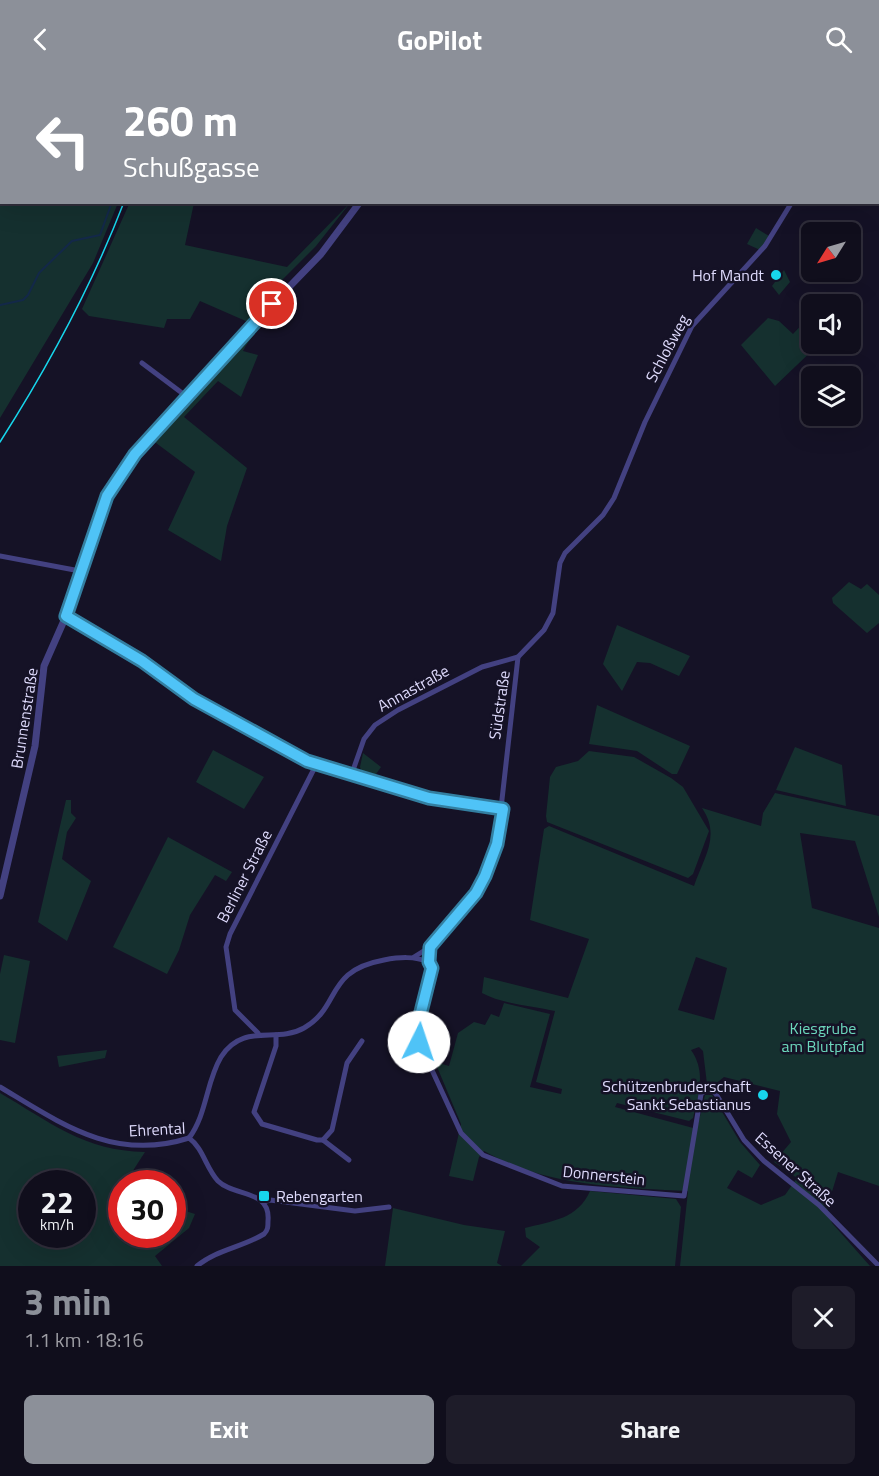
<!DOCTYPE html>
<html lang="en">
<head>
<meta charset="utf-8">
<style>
	:root { --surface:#100e1c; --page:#1e1c29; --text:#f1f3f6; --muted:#9c9ca3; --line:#302e3b; --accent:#8c9099 }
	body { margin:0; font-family:"Titillium Web",sans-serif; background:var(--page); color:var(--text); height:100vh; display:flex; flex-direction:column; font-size:22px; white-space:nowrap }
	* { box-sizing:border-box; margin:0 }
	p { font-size:20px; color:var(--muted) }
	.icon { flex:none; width:33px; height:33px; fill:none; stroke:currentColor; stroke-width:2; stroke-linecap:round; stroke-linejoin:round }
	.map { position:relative; height:1188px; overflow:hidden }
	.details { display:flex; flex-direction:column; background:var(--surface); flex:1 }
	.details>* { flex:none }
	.banner { position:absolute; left:0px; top:0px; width:879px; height:126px; box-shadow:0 6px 24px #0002,0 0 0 2px var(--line); background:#8c9099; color:#fff; overflow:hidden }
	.needle { width:39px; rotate:233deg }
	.fabs { position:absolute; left:801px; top:144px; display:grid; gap:12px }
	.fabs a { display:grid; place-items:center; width:60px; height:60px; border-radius:9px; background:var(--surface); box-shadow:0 6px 24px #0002,0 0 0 2px var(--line); font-size:30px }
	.speed { position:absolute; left:18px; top:1092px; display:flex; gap:12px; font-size:30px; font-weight:700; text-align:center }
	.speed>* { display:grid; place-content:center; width:78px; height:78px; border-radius:50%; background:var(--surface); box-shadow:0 6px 24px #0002,0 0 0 2px var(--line); line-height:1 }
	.speed small { font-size:15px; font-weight:400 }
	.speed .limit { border:9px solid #d22; background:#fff; color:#111 }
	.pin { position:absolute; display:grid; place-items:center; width:51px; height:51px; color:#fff; margin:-26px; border:3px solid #fff; border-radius:50%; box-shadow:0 2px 6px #0007 }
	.me { position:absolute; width:66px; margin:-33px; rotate:4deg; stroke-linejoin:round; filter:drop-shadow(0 0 4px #0008) }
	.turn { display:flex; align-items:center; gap:21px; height:126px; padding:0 24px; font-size:27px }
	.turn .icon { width:78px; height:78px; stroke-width:2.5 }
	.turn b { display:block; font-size:42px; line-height:51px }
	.round { display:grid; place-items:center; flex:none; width:63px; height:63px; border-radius:9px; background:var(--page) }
	.headline { display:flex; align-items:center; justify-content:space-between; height:102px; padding:0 24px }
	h1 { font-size:36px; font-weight:700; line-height:45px; color:var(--accent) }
	.button { display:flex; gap:12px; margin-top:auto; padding:12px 24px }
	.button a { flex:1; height:69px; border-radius:9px; background:var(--accent); color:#fff; font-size:24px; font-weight:700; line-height:69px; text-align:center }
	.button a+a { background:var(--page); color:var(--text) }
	header { display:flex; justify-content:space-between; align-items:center; height:78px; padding:0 24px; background:var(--accent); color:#fff; font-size:27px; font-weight:700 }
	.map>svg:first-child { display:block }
</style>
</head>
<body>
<header><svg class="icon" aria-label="back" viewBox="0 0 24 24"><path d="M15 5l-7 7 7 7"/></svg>GoPilot<svg class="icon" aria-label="search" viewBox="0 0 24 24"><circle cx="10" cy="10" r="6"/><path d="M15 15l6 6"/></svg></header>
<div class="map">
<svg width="879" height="1188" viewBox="0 0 879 1188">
	<rect width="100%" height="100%" fill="#151226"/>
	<g fill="#15302f" fill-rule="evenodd">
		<path d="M0 0H157L2 2V124L118 125 93 185 0 340Z"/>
		<path d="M130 124 194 125 185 167 287 189 350 125 316 168 275 209 268 223 248 244 200 223 190 241H167L164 250 89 238 82 231Z"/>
		<path d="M756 150 769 158 760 172 747 166Z"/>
		<path d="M784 192 790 204 779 217 772 208Z"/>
		<path d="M286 219C274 239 253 253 243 273L258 277 241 319 218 303 184 339 247 390 227 448 221 483 168 452 195 394 152 362 267 236Z"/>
		<path d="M811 237 812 266H819L775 308 741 267 768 240 779 243 793 256Z"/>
		<path d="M849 504 861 511 867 506 879 517V545L867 555 833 525 832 520Z"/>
		<path d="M617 547 690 578 679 598 650 585 637 584 622 613 603 586Z"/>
		<path d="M597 627 690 668 677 696H672L637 673 589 666Z"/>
		<path d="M795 669 842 687 846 728 776 712Z"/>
		<path d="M213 672 264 699 244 731 196 704Z"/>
		<path d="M589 673 634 679 671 700 683 709 709 753 693 796 688 800 547 744 546 738 550 699 556 689 578 683Z"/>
		<path d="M363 675 381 689 374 699 362 695 360 689Z"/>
		<path d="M775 715 879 738V839L855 763 800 755 812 830 879 850V1108L838 1094 827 1130 832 1145 870 1188H680L688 1113C618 1109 547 1109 484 1073L479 1079 473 1103 449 1098 461 1046 435 984 449 988 458 955 474 944 485 947 491 936 499 939 504 925 550 936 530 1009 561 1016 562 1011 536 1004 555 933C532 928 502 926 482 915L484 899 568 920 589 861 530 842 544 751 549 748 694 808C704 779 721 758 702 730L761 748 763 735ZM696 879 727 890 714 942 678 932ZM699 969 703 973 707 1006 714 1007 724 999 780 1013 777 1036 791 1064 774 1084 797 1100 785 1117 761 1127 727 1110 738 1092 752 1100 760 1087 740 1064 712 1017H705L697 1051 615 1029 617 1025 689 1043 693 1040C699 1016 706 993 691 972Z"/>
		<path d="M66 722H71V735L76 740 67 754 62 781 91 803 67 863 38 844Z"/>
		<path d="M168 759 232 794 226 803 215 797 190 837 179 872 167 896 113 869Z"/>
		<path d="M4 877 30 883 15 965 0 962V896Z"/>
		<path d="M107 972 105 980 59 989 57 978Z"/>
		<path d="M0 1015C50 1044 84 1073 145 1074L125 1105 122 1106V1156H172L173 1129 195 1136 189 1150 155 1178 162 1188H0ZM32 1106H82V1156H32Z"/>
		<path d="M590 1113 676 1121 681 1129 675 1188H521L540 1169 526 1159 525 1150C552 1143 578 1141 590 1113Z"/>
		<path d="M393 1130 464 1147 505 1153 497 1185 502 1188H385Z"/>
	</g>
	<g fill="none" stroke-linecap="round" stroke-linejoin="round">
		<g stroke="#132849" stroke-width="2">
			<path d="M151 2V0"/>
			<path d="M0 227 23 222 28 217 39 195 72 163 100 157 112 124"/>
		</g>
		<g stroke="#434181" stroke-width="5">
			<path d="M863 2 864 0"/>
			<path d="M142 285 186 318"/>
			<path d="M0 478 80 493"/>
			<path d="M66 538 142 583 194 621 307 683 429 720 503 731"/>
			<path d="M518 579 497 766 476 815 430 869 429 884 432 890 418 946 419 964 461 1055 483 1077 562 1108 684 1118 701 1016 709 1010 716 1016 744 1062 764 1083 819 1127 879 1188"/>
			<path d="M351 698 364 661 375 647 398 632 482 589 518 579 544 552 553 535 560 485 565 475 603 437 614 420 645 344 692 248 765 168 792 124"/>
			<path d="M414 879 430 869"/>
			<path d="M258 955 235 932 226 869 230 856 316 687"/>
			<path d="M276 957V968L254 1034 262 1046 317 1062H323L332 1052 347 985 362 963"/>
			<path d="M0 1009C62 1046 114 1084 189 1060"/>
			<path d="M189 1060C207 1036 206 1004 221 979 243 944 276 966 304 950 342 928 324 893 384 882 400 879 414 878 429 884"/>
			<path d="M189 1060C203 1070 206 1090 218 1103 234 1119 271 1111 268 1143 268 1149 268 1152 264 1156 243 1169 216 1172 197 1188"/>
			<path d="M323 1062 349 1082"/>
			<path d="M263 1124 270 1122 355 1133 389 1129"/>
		</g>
		<g stroke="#434181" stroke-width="7">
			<path d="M463 2 465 0"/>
			<path d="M0 818 35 668 44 588 66 538 107 418 135 376 232 268 321 176 360 124"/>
		</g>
		<g stroke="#17d6ec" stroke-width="1.5">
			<path d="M163 2 164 0"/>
			<path d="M0 364C49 287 91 210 124 124"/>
		</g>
	</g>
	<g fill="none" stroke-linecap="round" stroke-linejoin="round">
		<g stroke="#337fa1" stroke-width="15">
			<path id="route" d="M272 226 135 376 107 418 66 538 142 583 194 621 307 683 429 720 503 731 497 766 485 798 476 815 430 869 429 884 432 890 418 946 419 964"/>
		</g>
		<use href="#route" stroke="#4fc3f7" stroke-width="10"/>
	</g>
	<g fill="#17d6ec" stroke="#151226" stroke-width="2">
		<circle cx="776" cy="197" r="6"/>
		<circle cx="763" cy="1017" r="6"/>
		<rect x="258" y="1112" width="12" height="12" rx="3"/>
	</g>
	<g text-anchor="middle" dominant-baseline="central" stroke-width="5" stroke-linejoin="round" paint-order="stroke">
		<g font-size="16" fill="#dedafc" stroke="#151226" text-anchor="end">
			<text x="764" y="197">Hof Mandt</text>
			<text x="751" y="1008">Schützenbruderschaft<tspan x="751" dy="18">Sankt Sebastianus</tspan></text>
			<text x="276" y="1118" text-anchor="start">Rebengarten</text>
		</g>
		<g font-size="16" fill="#dedafc" stroke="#151226">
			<text transform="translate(667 270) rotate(-62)">Schloßweg</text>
			<text transform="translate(413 610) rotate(-29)">Annastraße</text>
			<text transform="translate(499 627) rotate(-82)">Südstraße</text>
			<text transform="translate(24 640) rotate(-81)">Brunnenstraße</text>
			<text transform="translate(244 798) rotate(-63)">Berliner Straße</text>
			<text transform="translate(157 1051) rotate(-3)">Ehrental</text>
			<text transform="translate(796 1091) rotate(42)">Essener Straße</text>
			<text transform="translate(604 1097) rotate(6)">Donnerstein</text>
		</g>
		<g font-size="16" fill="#6cd7bc" stroke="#151226">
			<text x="823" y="950">Kiesgrube<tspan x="823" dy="18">am Blutpfad</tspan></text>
		</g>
	</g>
</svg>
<div class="fabs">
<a><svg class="needle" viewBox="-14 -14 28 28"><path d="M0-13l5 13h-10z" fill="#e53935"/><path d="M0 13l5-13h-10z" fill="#9c9ca3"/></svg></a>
<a><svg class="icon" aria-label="sound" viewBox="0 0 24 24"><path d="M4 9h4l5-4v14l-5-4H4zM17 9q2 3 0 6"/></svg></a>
<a><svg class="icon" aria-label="layers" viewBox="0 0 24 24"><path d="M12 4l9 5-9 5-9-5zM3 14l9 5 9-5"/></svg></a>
</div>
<div class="speed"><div>22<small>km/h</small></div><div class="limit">30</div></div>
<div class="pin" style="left:272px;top:226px;background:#d93025"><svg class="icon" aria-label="arrive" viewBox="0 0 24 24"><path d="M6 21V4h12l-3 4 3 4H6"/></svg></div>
<svg class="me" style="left:419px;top:964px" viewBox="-20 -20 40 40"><circle r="19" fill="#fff"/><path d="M0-13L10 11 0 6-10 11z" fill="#4fc3f7"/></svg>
<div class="banner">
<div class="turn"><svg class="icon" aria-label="left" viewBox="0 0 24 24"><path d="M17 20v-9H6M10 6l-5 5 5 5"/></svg><div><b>260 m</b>Schußgasse</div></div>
</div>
</div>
<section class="details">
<div class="headline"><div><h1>3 min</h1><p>1.1 km · 18:16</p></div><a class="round"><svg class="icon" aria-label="close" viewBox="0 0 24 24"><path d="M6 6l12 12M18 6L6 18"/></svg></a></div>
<div class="button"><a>Exit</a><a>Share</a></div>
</section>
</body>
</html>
